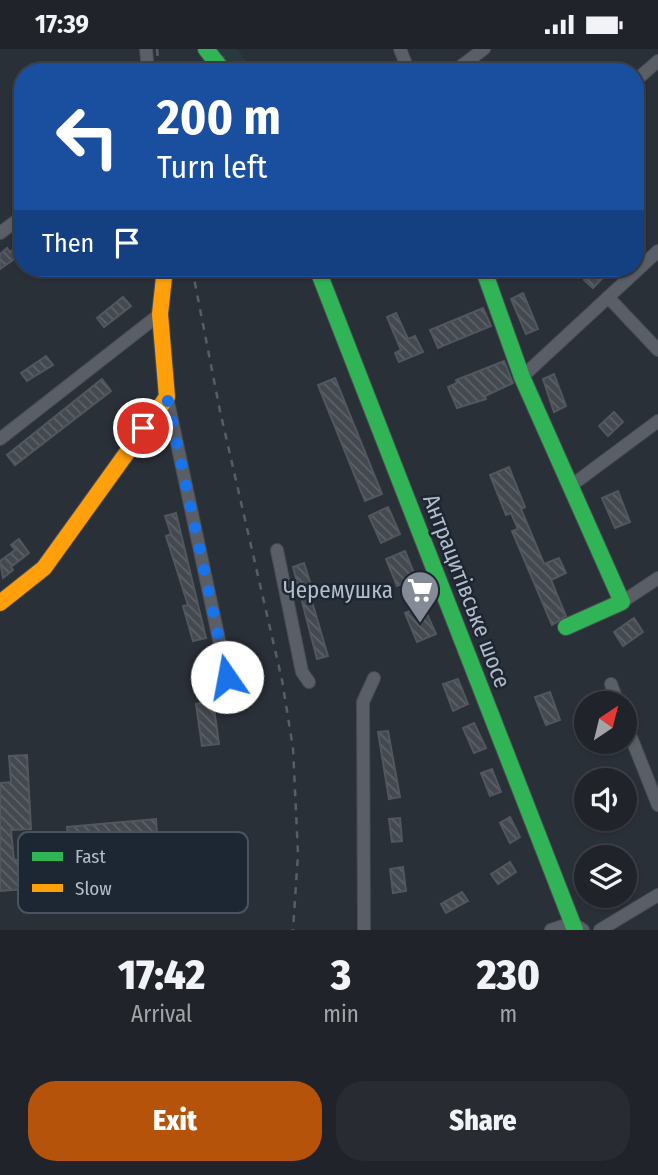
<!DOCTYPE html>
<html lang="en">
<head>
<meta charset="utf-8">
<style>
	:root { --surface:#20242a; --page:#282c32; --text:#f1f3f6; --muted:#a2a4a8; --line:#3d4147; --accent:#b45309 }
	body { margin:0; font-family:"Fira Sans Condensed",sans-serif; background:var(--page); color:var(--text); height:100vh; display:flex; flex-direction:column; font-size:26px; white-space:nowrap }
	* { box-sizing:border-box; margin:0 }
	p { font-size:23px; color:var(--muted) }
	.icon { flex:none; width:38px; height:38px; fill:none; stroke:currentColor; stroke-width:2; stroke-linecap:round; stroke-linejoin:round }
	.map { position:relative; height:881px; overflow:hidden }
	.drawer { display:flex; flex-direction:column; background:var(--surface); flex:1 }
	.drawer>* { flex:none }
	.hud { position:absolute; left:14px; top:14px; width:630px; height:214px; border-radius:28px; box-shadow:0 2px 5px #0004,0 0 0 2px var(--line); background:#1a4fa0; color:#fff; overflow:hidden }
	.needle { width:46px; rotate:35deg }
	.tools { position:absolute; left:574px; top:642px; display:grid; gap:14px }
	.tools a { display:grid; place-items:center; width:63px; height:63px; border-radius:50%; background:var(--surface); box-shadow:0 2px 5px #0004,0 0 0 2px var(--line); font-size:35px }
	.pin { position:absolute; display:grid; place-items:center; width:60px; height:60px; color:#fff; margin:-30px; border:4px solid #fff; border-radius:50%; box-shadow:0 2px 7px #0007 }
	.me { position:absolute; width:77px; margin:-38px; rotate:348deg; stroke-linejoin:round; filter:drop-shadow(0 0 5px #0008) }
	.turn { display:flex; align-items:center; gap:24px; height:147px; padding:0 28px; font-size:32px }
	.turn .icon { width:91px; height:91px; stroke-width:2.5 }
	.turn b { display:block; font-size:49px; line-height:60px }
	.then { display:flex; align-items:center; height:66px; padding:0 28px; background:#0003; gap:14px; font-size:26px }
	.eta { display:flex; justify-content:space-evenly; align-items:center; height:119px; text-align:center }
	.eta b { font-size:42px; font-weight:800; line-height:49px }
	.primary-button { display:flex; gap:14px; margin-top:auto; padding:14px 28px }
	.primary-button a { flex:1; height:80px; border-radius:28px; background:var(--accent); color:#fff; font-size:28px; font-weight:800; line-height:80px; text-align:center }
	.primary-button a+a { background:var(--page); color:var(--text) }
	.status { display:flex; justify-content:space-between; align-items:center; height:49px; padding:0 35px; background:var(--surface); direction:ltr }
	.status svg { height:19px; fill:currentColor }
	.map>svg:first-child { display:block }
</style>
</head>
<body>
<div class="status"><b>17:39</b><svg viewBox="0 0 49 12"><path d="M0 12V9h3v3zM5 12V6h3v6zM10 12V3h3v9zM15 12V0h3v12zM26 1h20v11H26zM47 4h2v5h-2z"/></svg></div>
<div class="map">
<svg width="658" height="881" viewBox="0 0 658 881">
	<defs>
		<pattern id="grass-tufts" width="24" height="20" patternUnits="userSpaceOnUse" patternTransform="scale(1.75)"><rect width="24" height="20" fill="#273a3e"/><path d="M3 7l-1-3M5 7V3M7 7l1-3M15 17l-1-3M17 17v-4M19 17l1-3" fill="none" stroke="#445559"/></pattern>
		<pattern id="building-back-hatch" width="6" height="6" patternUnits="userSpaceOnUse" patternTransform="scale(1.75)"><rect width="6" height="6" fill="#444950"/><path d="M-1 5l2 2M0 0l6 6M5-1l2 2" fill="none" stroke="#5d6168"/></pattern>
	</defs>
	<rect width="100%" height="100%" fill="#2a3038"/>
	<path fill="url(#grass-tufts)" d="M215 0H237L250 18 260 14 263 23H232Z"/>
	<g fill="url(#building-back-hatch)" stroke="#52575f" stroke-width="2">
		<path d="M23 193V204L0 220V205L7 199 10 203Z"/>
		<path d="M595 219H612L593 239 584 231Z"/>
		<path d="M523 244 538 280 526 285 511 250Z"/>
		<path d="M123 248 131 257 104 278 97 269Z"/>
		<path d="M483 259 491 277 438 299 430 281Z"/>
		<path d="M396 264 408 290 415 287 423 303 399 313 395 304 401 301 387 268Z"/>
		<path d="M46 307 53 316 27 332 21 324Z"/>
		<path d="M504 312 513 334 485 347 486 350 457 359 448 338 457 334 456 331Z"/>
		<path d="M554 325 566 357 554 363 543 330Z"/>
		<path d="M335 329 382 445 365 452 318 336Z"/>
		<path d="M102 330 111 342 15 416 7 406Z"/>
		<path d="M614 363 623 373 608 387 599 377Z"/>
		<path d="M509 418 525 458 521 460 544 515 559 509 566 524 551 531 566 567 552 576 512 482 518 480 511 464 506 466 490 426Z"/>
		<path d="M618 442 630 473 615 479 602 449Z"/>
		<path d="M388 458 400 485 381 494 369 467Z"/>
		<path d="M176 464 206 589 193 592 183 557 188 556 166 487 171 485 165 467Z"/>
		<path d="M19 490 29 504 11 518 13 521 3 529 0 512 15 501 11 496Z"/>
		<path d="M405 502 416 529 397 537 386 510Z"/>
		<path d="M304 514 314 545 310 546 328 607 317 610 293 518Z"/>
		<path d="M423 556 436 585 417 593 405 564Z"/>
		<path d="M634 569 643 583 623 597 614 583Z"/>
		<path d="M458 630 468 655 453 662 443 635Z"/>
		<path d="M550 643 560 671 546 676 535 648Z"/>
		<path d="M213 652 219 695 202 697 196 655Z"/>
		<path d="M474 674 486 699 474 704 463 679Z"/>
		<path d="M388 682 400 748 389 750 378 683Z"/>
		<path d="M27 706 31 780 11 781 14 811 70 807 67 778 156 770 158 799 178 797 180 827 0 842V734L11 733 9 707Z"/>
		<path d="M492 720 501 743 490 747 481 724Z"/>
		<path d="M510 768 520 788 510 794 500 774Z"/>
		<path d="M400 769 402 792 392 793 389 770Z"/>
		<path d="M510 813 516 823 498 835 491 825Z"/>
		<path d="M403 818 406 842 393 844 390 820Z"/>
		<path d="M462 843 468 852 446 864 441 855Z"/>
	</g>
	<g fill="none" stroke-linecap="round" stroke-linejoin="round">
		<g stroke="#484c53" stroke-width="14">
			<g id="street">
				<path d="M146 0 148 23"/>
				<path d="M400 0 409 23"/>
				<path d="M453 23 484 0"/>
				<path d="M635 32 658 12"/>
				<path d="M0 184 23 167"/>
				<path d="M608 248 658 301"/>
				<path d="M522 328 658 202"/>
				<path d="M167 348 227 628"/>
				<path d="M0 390 160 265"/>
				<path d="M572 436 658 372"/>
				<path d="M277 501 302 623 309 633"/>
				<path d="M622 553 658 529"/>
				<path d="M611 635 618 654"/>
				<path d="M625 673 658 756"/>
				<path d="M364 881 363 653 374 629"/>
				<path d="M551 881 572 874 583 881"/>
				<path d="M600 881 658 846"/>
			</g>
		</g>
		<g stroke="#484c53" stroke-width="18">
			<g id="fast">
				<path d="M206 0 224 23"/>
				<path d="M317 219 575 881"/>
				<path d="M483 219 522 328 622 553 566 578"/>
			</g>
		</g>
		<g stroke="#484c53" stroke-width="18">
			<path id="slow" d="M0 554 44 519 167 348 160 265 165 219"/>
		</g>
		<use href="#street" stroke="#5a5e66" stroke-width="12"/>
		<use href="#fast" stroke="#30b455" stroke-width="16"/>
		<use href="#slow" stroke="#ff9f0a" stroke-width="16"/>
		<g stroke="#595d64" stroke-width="2.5" stroke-dasharray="7 7" stroke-linecap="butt">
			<path d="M157 0 159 23"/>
			<path d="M192 219 220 362 282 631 293 699 298 805 293 881"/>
		</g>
	</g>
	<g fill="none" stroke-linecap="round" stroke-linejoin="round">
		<path stroke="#1a73e8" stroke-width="12" stroke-dasharray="0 21.6" d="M143 379 167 348 227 628"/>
	</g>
	<defs>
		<g id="supermarket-pin" transform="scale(2.0125)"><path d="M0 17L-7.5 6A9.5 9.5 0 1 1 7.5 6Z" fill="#848b96" stroke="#1d2633"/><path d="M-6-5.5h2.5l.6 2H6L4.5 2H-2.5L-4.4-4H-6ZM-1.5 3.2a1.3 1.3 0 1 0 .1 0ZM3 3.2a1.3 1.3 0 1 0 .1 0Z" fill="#fff"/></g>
	</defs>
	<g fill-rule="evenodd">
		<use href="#supermarket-pin" x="420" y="541"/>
	</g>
	<g text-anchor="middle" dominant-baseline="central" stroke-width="5" stroke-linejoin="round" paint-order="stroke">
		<g font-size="23" fill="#b4bcc9" stroke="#1d2633" text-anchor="end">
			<text x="393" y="541">Черемушка</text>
		</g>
		<g font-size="23" fill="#b4bcc9" stroke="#1d2633">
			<text transform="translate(467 542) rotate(69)">Антрацитівське шосе</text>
		</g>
	</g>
	<rect x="18" y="783" width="230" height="81" rx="10" fill="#1d2633" stroke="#4a5360" stroke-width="2"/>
	<rect x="32" y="803" width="31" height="9" fill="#30b455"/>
	<rect x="32" y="835" width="31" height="8" fill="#ff9f0a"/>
	<g font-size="19" fill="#b4bcc9">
		<text x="75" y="814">Fast</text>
		<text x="75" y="846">Slow</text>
	</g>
</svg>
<div class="tools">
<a><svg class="needle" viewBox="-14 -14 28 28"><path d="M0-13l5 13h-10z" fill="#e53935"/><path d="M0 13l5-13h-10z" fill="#a2a4a8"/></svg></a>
<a><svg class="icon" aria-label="sound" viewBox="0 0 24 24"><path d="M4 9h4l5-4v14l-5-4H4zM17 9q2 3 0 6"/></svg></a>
<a><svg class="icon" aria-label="layers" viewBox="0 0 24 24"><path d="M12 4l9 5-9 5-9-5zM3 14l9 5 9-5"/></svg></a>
</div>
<div class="pin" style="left:143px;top:379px;background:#d93025"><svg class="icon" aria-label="arrive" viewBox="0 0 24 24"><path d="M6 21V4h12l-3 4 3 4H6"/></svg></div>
<svg class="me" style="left:227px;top:628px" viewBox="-20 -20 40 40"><circle r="19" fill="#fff"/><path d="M0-13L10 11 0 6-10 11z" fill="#1a73e8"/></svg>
<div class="hud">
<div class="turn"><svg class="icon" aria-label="left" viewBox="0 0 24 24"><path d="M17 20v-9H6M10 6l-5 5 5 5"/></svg><div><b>200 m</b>Turn left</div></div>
<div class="then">Then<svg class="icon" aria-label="arrive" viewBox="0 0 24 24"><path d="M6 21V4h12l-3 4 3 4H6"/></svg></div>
</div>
</div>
<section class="drawer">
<div class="eta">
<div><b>17:42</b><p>Arrival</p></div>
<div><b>3</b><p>min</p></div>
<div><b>230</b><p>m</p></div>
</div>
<div class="primary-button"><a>Exit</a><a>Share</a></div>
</section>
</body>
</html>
